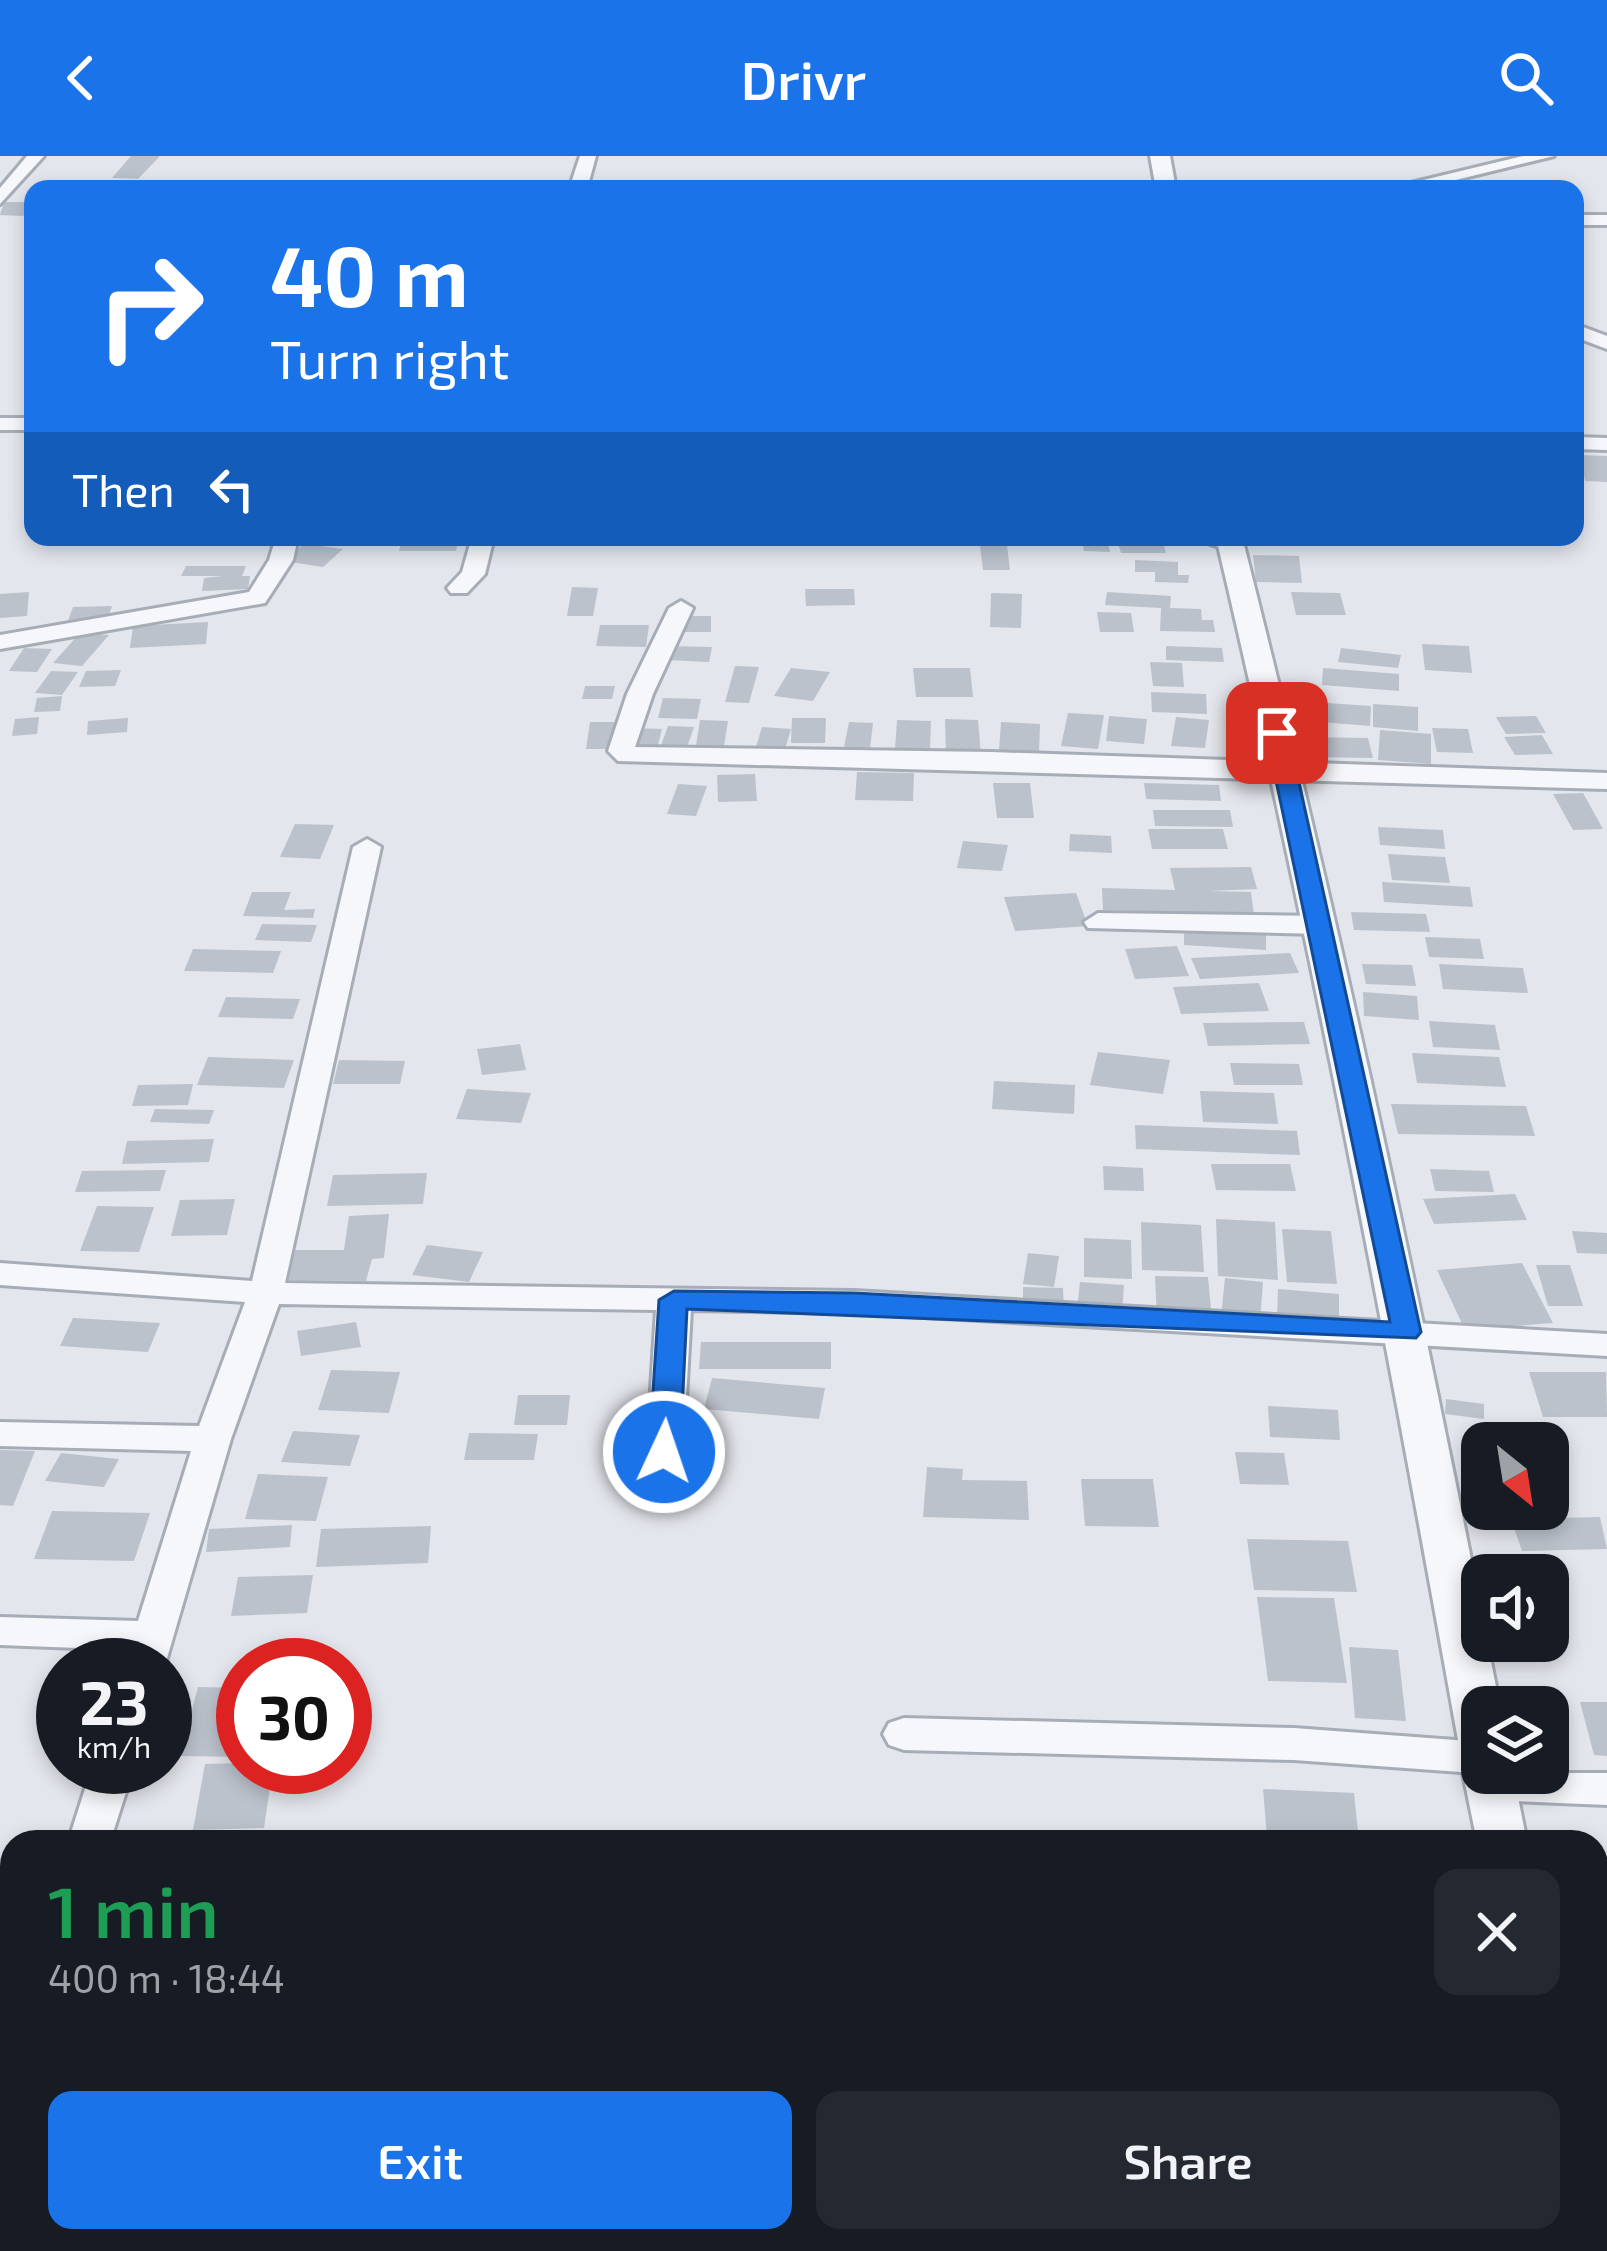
<!DOCTYPE html>
<html lang="en">
<head>
<meta charset="utf-8">
<style>
	:root { --surface:#171b24; --page:#242831; --text:#f1f3f6; --muted:#9ea1a6; --accent:#1a73e8 }
	body { margin:0; font-family:"Exo 2",sans-serif; background:var(--page); color:var(--text); height:100vh; display:flex; flex-direction:column; font-size:45px; white-space:nowrap }
	* { box-sizing:border-box; margin:0 }
	p { font-size:39px; color:var(--muted) }
	.icon { flex:none; width:66px; height:66px; fill:none; stroke:currentColor; stroke-width:2; stroke-linecap:round; stroke-linejoin:round }
	.map { position:relative; flex:1; overflow:hidden }
	.details { position:absolute; left:0px; top:1674px; width:1608px; height:423px; display:flex; flex-direction:column; background:var(--surface); border-radius:36px 36px 0 0; box-shadow:0 6px 18px #0003 }
	.details>* { flex:none }
	.guide { position:absolute; left:24px; top:24px; width:1560px; height:366px; border-radius:24px; box-shadow:0 6px 18px #0003; background:#1a73e8; color:#fff; overflow:hidden }
	.needle { width:78px; rotate:150deg }
	.tools { position:absolute; left:1461px; top:1266px; display:grid; gap:24px }
	.tools a { display:grid; place-items:center; width:108px; height:108px; border-radius:24px; background:var(--surface); box-shadow:0 6px 18px #0003; font-size:60px }
	.speed { position:absolute; left:36px; top:1482px; display:flex; gap:24px; font-size:60px; font-weight:700; text-align:center }
	.speed>* { display:grid; place-content:center; width:156px; height:156px; border-radius:50%; background:var(--surface); box-shadow:0 6px 18px #0003; line-height:1 }
	.speed small { font-size:30px; font-weight:400 }
	.speed .limit { border:18px solid #d22; background:#fff; color:#111 }
	.pin { position:absolute; display:grid; place-items:center; width:102px; height:102px; color:#fff; margin:-51px; border-radius:24px; box-shadow:0 6px 18px #0006 }
	.me { position:absolute; width:132px; margin:-66px; rotate:3deg; stroke-linejoin:round; filter:drop-shadow(0 0 9px #0008) }
	.turn { display:flex; align-items:center; gap:42px; height:252px; padding:0 48px; font-size:54px }
	.turn .icon { width:156px; height:156px; stroke-width:2.5 }
	.turn b { display:block; font-size:84px; line-height:102px }
	.then { display:flex; align-items:center; height:114px; padding:0 48px; background:#0003; gap:24px; font-size:45px }
	.round { display:grid; place-items:center; flex:none; width:126px; height:126px; border-radius:24px; background:var(--page) }
	.head { display:flex; align-items:center; justify-content:space-between; height:204px; padding:0 48px }
	h1 { font-size:72px; font-weight:600; line-height:90px; color:#1e9e55 }
	.button { display:flex; gap:24px; margin-top:auto; padding:24px 48px }
	.button a { flex:1; height:138px; border-radius:24px; background:var(--accent); color:#fff; font-size:48px; font-weight:600; line-height:138px; text-align:center }
	.button a+a { background:var(--page); color:var(--text) }
	header { display:flex; justify-content:space-between; align-items:center; height:156px; padding:0 48px; background:var(--accent); color:#fff; font-size:54px; font-weight:600 }
	.map>svg:first-child { display:block }
</style>
</head>
<body>
<header><svg class="icon" aria-label="back" viewBox="0 0 24 24"><path d="M15 5l-7 7 7 7"/></svg>Drivr<svg class="icon" aria-label="search" viewBox="0 0 24 24"><circle cx="10" cy="10" r="6"/><path d="M15 15l6 6"/></svg></header>
<div class="map">
<svg width="1607" height="2095" viewBox="0 0 1607 2095">
	<rect width="100%" height="100%" fill="#e3e6ec"/>
	<g fill="#bcc2cc">
		<path d="M131 0H160L138 23 112 22Z"/>
		<path d="M4 46H33V49L23 60 0 59Z"/>
		<path d="M1580 299 1607 300V326L1585 325Z"/>
		<path d="M403 381H459L456 395H399Z"/>
		<path d="M1081 381H1107L1110 396 1084 395Z"/>
		<path d="M1116 381H1161L1166 397H1121Z"/>
		<path d="M304 388 343 393 323 411 284 405Z"/>
		<path d="M980 390H1007L1010 414H983Z"/>
		<path d="M1253 399 1299 400 1302 427 1256 426Z"/>
		<path d="M1135 404 1178 406V419H1189L1188 427 1155 426V416H1135Z"/>
		<path d="M186 410H246L242 420H250L248 433 202 435 204 422 223 420H181Z"/>
		<path d="M572 431 598 432 593 460H567Z"/>
		<path d="M805 433H854L855 449 806 450Z"/>
		<path d="M29 436 27 460 0 462V438Z"/>
		<path d="M1107 436 1171 440 1170 452 1201 453 1202 464H1213L1215 476 1160 475 1161 452 1105 449Z"/>
		<path d="M1291 436 1340 437 1346 459H1296Z"/>
		<path d="M991 437 1022 438 1021 472 990 471Z"/>
		<path d="M112 450 107 464 68 465 73 451Z"/>
		<path d="M1097 456 1131 457 1134 476H1100Z"/>
		<rect x="681" y="460" width="30" height="16"/>
		<path d="M208 466 206 488 130 492 133 470Z"/>
		<path d="M600 469H649L646 491 596 490Z"/>
		<path d="M80 477 109 479 82 510 53 507Z"/>
		<path d="M1422 488 1469 490 1472 517 1425 514Z"/>
		<path d="M669 490 712 491 709 506 665 504Z"/>
		<path d="M1166 490 1222 492 1224 506 1166 504Z"/>
		<path d="M24 492 52 493 37 516 9 515Z"/>
		<path d="M1341 492 1401 499 1398 512 1338 506Z"/>
		<path d="M1150 506 1182 507 1184 531 1153 530Z"/>
		<path d="M735 510 759 511 749 547 725 546Z"/>
		<path d="M791 512 830 516 813 545 774 540Z"/>
		<path d="M913 512H970L973 541H916Z"/>
		<path d="M1323 512 1399 518V535L1322 529Z"/>
		<path d="M121 514 115 530 79 531 86 515Z"/>
		<path d="M51 515 78 516 62 539 35 537Z"/>
		<path d="M585 530H615L612 543H582Z"/>
		<path d="M1151 536 1206 538 1207 558 1152 556Z"/>
		<path d="M62 540 60 555 34 556 37 542Z"/>
		<path d="M663 542 701 543 697 563 658 562Z"/>
		<path d="M1298 545 1371 550 1370 570 1296 564Z"/>
		<path d="M1373 548 1418 551V575L1373 571Z"/>
		<path d="M1068 557 1104 559 1098 593 1061 590Z"/>
		<path d="M1109 560 1147 563 1144 588 1106 585Z"/>
		<path d="M1536 560 1546 577 1506 578 1496 561Z"/>
		<path d="M39 561 37 578 12 580 15 563Z"/>
		<path d="M1176 561 1209 564 1205 592 1171 590Z"/>
		<path d="M128 562 127 576 87 579 88 565Z"/>
		<path d="M792 562H826L825 587H791Z"/>
		<path d="M945 563 978 564 981 599H946Z"/>
		<path d="M700 564 728 565 723 596H695Z"/>
		<path d="M897 564 931 565 930 593H895Z"/>
		<path d="M590 566H618L614 593H586Z"/>
		<path d="M849 566 873 567 870 593 844 591Z"/>
		<path d="M1001 566 1040 568 1039 596 999 595Z"/>
		<path d="M668 570 694 571 684 600 658 598Z"/>
		<path d="M762 571 791 573 783 600 754 598Z"/>
		<path d="M633 572 662 573 656 597 627 596Z"/>
		<path d="M1432 572 1468 573 1473 597 1437 596Z"/>
		<path d="M1380 574 1431 578V608L1378 604Z"/>
		<path d="M1542 579 1553 598 1515 599 1504 581Z"/>
		<path d="M1303 581 1368 582 1373 602 1307 601Z"/>
		<path d="M857 616 914 617 913 645 855 644Z"/>
		<path d="M755 618 757 645 718 646 717 619Z"/>
		<path d="M993 627H1030L1034 662H997Z"/>
		<path d="M1144 627 1219 629 1221 645 1146 643Z"/>
		<path d="M678 628 707 630 696 660 667 658Z"/>
		<path d="M1583 637 1603 673 1573 674 1553 638Z"/>
		<path d="M1153 654H1230L1233 671 1155 670Z"/>
		<path d="M295 668 334 669 320 703 280 701Z"/>
		<path d="M1378 671 1443 674 1445 693 1380 689Z"/>
		<path d="M1148 673H1223L1228 693H1152Z"/>
		<path d="M1070 678 1111 680 1112 697 1069 695Z"/>
		<path d="M963 685 1008 689 1002 715 957 712Z"/>
		<path d="M1388 698 1445 701 1450 727 1392 724Z"/>
		<path d="M1251 711 1257 733 1209 735 1251 736 1254 759 1103 754 1102 732 1175 734 1170 712Z"/>
		<path d="M1382 726 1470 731 1473 751 1384 746Z"/>
		<path d="M252 736H291L284 754 315 753 313 762 243 760Z"/>
		<path d="M1076 737 1088 770 1015 775 1004 741Z"/>
		<path d="M1351 756 1426 758 1430 776 1354 774Z"/>
		<path d="M262 768 317 769 311 786 255 784Z"/>
		<path d="M1184 771 1266 776V794L1184 789Z"/>
		<path d="M1425 781 1480 783 1484 803 1429 801Z"/>
		<path d="M1177 790 1189 820 1135 823 1125 793Z"/>
		<path d="M193 793 281 795 273 817 184 815Z"/>
		<path d="M1290 797 1299 817 1200 823 1191 802Z"/>
		<path d="M1362 808 1412 809 1416 830 1366 828Z"/>
		<path d="M1439 808 1523 812 1528 837 1443 833Z"/>
		<path d="M1259 827 1269 855 1181 858 1173 831Z"/>
		<path d="M1363 836 1417 840 1419 864 1364 860Z"/>
		<path d="M226 841 300 843 293 863 218 861Z"/>
		<path d="M1429 865 1495 869 1500 894 1433 891Z"/>
		<path d="M1304 866 1310 888 1208 890 1203 867Z"/>
		<path d="M520 888 526 914 482 919 477 893Z"/>
		<path d="M1098 896 1170 904 1163 938 1090 929Z"/>
		<path d="M1412 897 1499 901 1506 931 1417 927Z"/>
		<path d="M208 901 294 904 284 932 197 929Z"/>
		<path d="M339 904 405 905 400 928H333Z"/>
		<path d="M1230 907 1299 908 1303 929H1234Z"/>
		<path d="M994 925 1075 929 1074 958 992 953Z"/>
		<path d="M193 928 188 949 132 950 138 929Z"/>
		<path d="M467 933 531 937 521 967 456 963Z"/>
		<path d="M1200 935 1274 937 1278 968 1203 966Z"/>
		<path d="M1391 948 1526 950 1535 980 1398 978Z"/>
		<path d="M155 953 214 954 209 968 150 966Z"/>
		<path d="M1135 969 1297 975 1300 999 1136 993Z"/>
		<path d="M214 983 209 1006 122 1008 127 985Z"/>
		<path d="M1211 1008H1290L1296 1035 1216 1034Z"/>
		<path d="M1103 1010 1143 1012 1144 1035 1104 1034Z"/>
		<path d="M1430 1013 1489 1015 1494 1036 1435 1035Z"/>
		<path d="M166 1014 160 1035 75 1036 82 1015Z"/>
		<path d="M427 1017 423 1048 327 1050 333 1019Z"/>
		<path d="M1515 1038 1527 1064 1434 1068 1423 1043Z"/>
		<path d="M235 1043 227 1079 171 1080 180 1044Z"/>
		<path d="M97 1050 154 1051 139 1096 80 1095Z"/>
		<path d="M389 1058 384 1102 372 1103 366 1125 277 1124 285 1094H344L349 1060Z"/>
		<path d="M1216 1063 1275 1066 1278 1124 1218 1120Z"/>
		<path d="M1141 1066 1201 1069 1204 1116 1142 1114Z"/>
		<path d="M1282 1073 1331 1075 1337 1128 1287 1126Z"/>
		<path d="M1572 1075 1607 1077V1098L1577 1097Z"/>
		<path d="M1084 1082 1131 1084 1132 1123 1084 1121Z"/>
		<path d="M427 1089 483 1096 469 1126 412 1119Z"/>
		<path d="M1028 1097 1059 1100 1054 1131 1023 1128Z"/>
		<path d="M1522 1107 1553 1167 1465 1174 1437 1114Z"/>
		<path d="M1536 1109H1570L1583 1150H1548Z"/>
		<path d="M1155 1120 1208 1121 1212 1164 1157 1162Z"/>
		<path d="M1225 1122 1263 1126 1260 1165 1221 1161Z"/>
		<path d="M1080 1126 1124 1129 1122 1158 1077 1154Z"/>
		<path d="M1023 1131 1063 1132 1064 1155 1023 1154Z"/>
		<path d="M1278 1133 1339 1138V1166L1277 1161Z"/>
		<path d="M73 1162 160 1167 148 1196 60 1190Z"/>
		<path d="M356 1166 361 1191 301 1200 297 1175Z"/>
		<path d="M701 1186H831V1213H699Z"/>
		<path d="M331 1214 400 1216 389 1257 318 1254Z"/>
		<path d="M1529 1216H1606L1607 1261H1543Z"/>
		<path d="M712 1222 825 1232 819 1263 704 1253Z"/>
		<path d="M518 1239H570L567 1269H514Z"/>
		<path d="M1446 1243 1484 1248V1263L1445 1258Z"/>
		<path d="M1268 1250 1338 1254 1340 1284 1270 1281Z"/>
		<path d="M293 1275 360 1279 350 1310 281 1306Z"/>
		<path d="M469 1277 538 1278 534 1304H464Z"/>
		<path d="M0 1294 35 1295 13 1350 0 1349Z"/>
		<path d="M1235 1296 1284 1297 1289 1329 1240 1328Z"/>
		<path d="M61 1297 119 1303 104 1331 45 1325Z"/>
		<path d="M927 1311 963 1313 962 1324 1027 1325 1029 1364 923 1361Z"/>
		<path d="M258 1318 328 1321 316 1365 245 1363Z"/>
		<path d="M1081 1323H1153L1159 1371 1085 1370Z"/>
		<path d="M52 1355 150 1357 134 1405 34 1403Z"/>
		<path d="M1600 1361 1607 1393 1522 1395 1511 1363Z"/>
		<path d="M292 1369 290 1391 206 1396 209 1373Z"/>
		<path d="M431 1370 428 1407 316 1411 321 1373Z"/>
		<path d="M1247 1383 1348 1385 1357 1436 1254 1434Z"/>
		<path d="M313 1419 307 1457 231 1460 238 1421Z"/>
		<path d="M1257 1441 1334 1442 1347 1527 1268 1525Z"/>
		<path d="M1349 1491 1398 1494 1406 1565 1355 1562Z"/>
		<path d="M198 1531 243 1532V1601L180 1600Z"/>
		<path d="M1580 1546H1607V1600L1594 1599Z"/>
		<path d="M243 1607 273 1611 264 1672 193 1674 205 1608Z"/>
		<path d="M1263 1633 1354 1637 1359 1685 1267 1680Z"/>
		<rect x="1596" y="1732" width="11" height="87"/>
		<rect x="0" y="1752" width="12" height="34"/>
		<path d="M262 2085H327L326 2095H261Z"/>
		<path d="M1088 2085H1184L1185 2095H1089Z"/>
		<path d="M1339 2085H1382L1384 2095H1340Z"/>
		<path d="M1391 2085H1440L1441 2095H1393Z"/>
		<path d="M1444 2085H1515L1517 2095H1446Z"/>
	</g>
	<g fill="none" stroke-linecap="round" stroke-linejoin="round">
		<g stroke="#a7adb7" stroke-width="6">
			<g id="minor">
				<path d="M27 0H44L0 48V32Z"/>
				<path d="M580 0H596L587 33H569Z"/>
				<path d="M1523 0H1554L1419 33H1386Z"/>
				<rect x="1575" y="59" width="32" height="10"/>
				<path d="M1575 168 1607 180V193L1575 181Z"/>
				<rect x="0" y="262" width="33" height="12"/>
				<path d="M1575 281 1607 282V294L1575 293Z"/>
				<path d="M276 381H298L293 404 265 447 0 493V479L249 436 269 404Z"/>
				<path d="M472 381H494L485 418 467 437H451L447 432 462 416Z"/>
				<path d="M1189 381H1230L1242 388 1231 395Z"/>
				<path d="M681 445 693 452 653 538 635 591 991 596 1607 617V633L618 605 608 595 627 538 669 452Z"/>
				<path d="M367 683 381 691 285 1127 854 1135 1607 1178V1200L854 1157 691 1154 683 1296 678 1305H652L647 1296 656 1154 279 1148 231 1283 165 1509H125L130 1494 0 1489V1461L138 1465 191 1295 0 1290V1266L199 1270 245 1146 0 1129V1107L252 1125 353 691Z"/>
				<path d="M1098 757 1320 760 1334 769 1320 778 1088 772 1084 766Z"/>
				<path d="M904 1562 1294 1572 1482 1586V1617H1607V1649L1490 1644 1475 1639 1469 1628 1475 1617 1294 1604 904 1594 889 1589 883 1578 889 1567Z"/>
				<path d="M92 1611H134L110 1686H68Z"/>
				<path d="M12 1912V1987L0 1991V1916Z"/>
			</g>
		</g>
		<g stroke="#a7adb7" stroke-width="6">
			<g id="tertiary">
				<path d="M1150 0H1170L1176 33H1156Z"/>
				<path d="M1216 381H1242C1333 738 1411 1098 1482 1459V1485H1487L1500 1551H1482V1617H1513L1527 1686H1477L1463 1617 1478 1601 1465 1597 1458 1584C1386 1181 1310 779 1216 381Z"/>
				<path d="M1596 2064 1607 2074V2095H1557L1554 2085H1596Z"/>
			</g>
		</g>
		<use href="#minor" fill="#f6f7fa" fill-rule="evenodd"/>
		<use href="#tertiary" fill="#f6f7fa" fill-rule="evenodd"/>
	</g>
	<path fill="#1a73e8" stroke="#114b97" stroke-width="3" d="M1277 571 1288 577 1421 1176 1416 1182 687 1153 680 1296 675 1303H654L649 1296 659 1144 674 1135 854 1137 1390 1166 1266 577Z"/>
</svg>
<div class="tools">
<a><svg class="needle" viewBox="-14 -14 28 28"><path d="M0-13l5 13h-10z" fill="#e53935"/><path d="M0 13l5-13h-10z" fill="#9ea1a6"/></svg></a>
<a><svg class="icon" aria-label="sound" viewBox="0 0 24 24"><path d="M4 9h4l5-4v14l-5-4H4zM17 9q2 3 0 6"/></svg></a>
<a><svg class="icon" aria-label="layers" viewBox="0 0 24 24"><path d="M12 4l9 5-9 5-9-5zM3 14l9 5 9-5"/></svg></a>
</div>
<div class="speed"><div>23<small>km/h</small></div><div class="limit">30</div></div>
<div class="pin" style="left:1277px;top:577px;background:#d93025"><svg class="icon" aria-label="arrive" viewBox="0 0 24 24"><path d="M6 21V4h12l-3 4 3 4H6"/></svg></div>
<svg class="me" style="left:664px;top:1296px" viewBox="-20 -20 40 40"><circle r="17" fill="#1a73e8" stroke="#fff" stroke-width="3"/><path d="M0-11L8 9 0 5-8 9z" fill="#fff"/></svg>
<div class="guide">
<div class="turn"><svg class="icon" aria-label="right" viewBox="0 0 24 24"><path d="M7 20v-9h11M14 6l5 5-5 5"/></svg><div><b>40 m</b>Turn right</div></div>
<div class="then">Then<svg class="icon" aria-label="left" viewBox="0 0 24 24"><path d="M17 20v-9H6M10 6l-5 5 5 5"/></svg></div>
</div>
<section class="details">
<div class="head"><div><h1>1 min</h1><p>400 m · 18:44</p></div><a class="round"><svg class="icon" aria-label="close" viewBox="0 0 24 24"><path d="M6 6l12 12M18 6L6 18"/></svg></a></div>
<div class="button"><a>Exit</a><a>Share</a></div>
</section>
</div>
</body>
</html>
